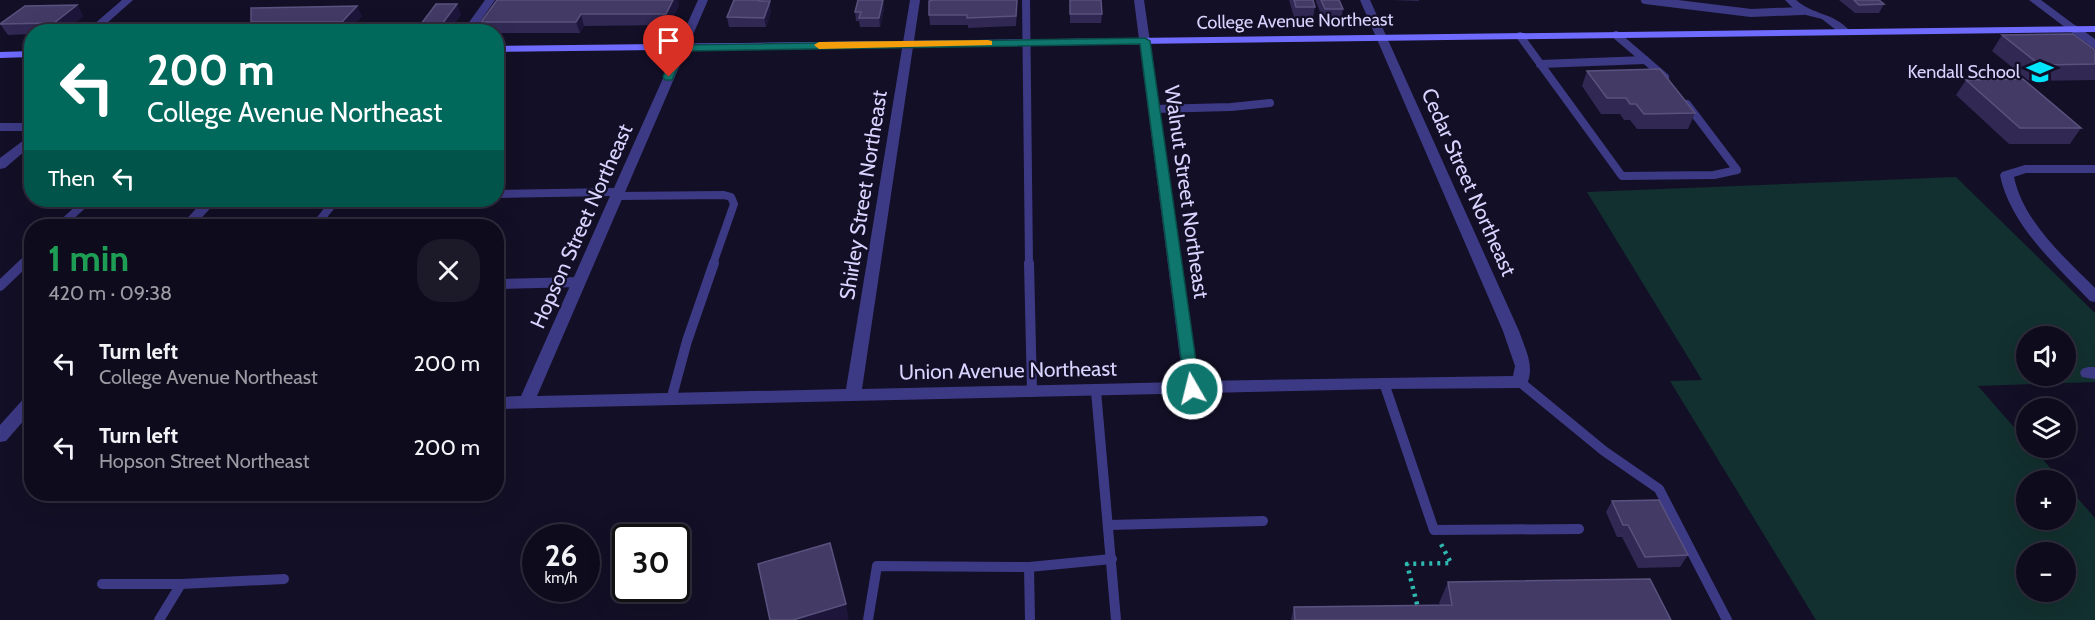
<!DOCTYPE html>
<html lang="en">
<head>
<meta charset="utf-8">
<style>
	:root { --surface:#0e0b1c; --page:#1c1929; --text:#f1f3f6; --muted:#9b9ba3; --line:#2e2b3b }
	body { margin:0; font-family:Cabin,sans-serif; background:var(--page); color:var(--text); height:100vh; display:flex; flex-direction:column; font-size:22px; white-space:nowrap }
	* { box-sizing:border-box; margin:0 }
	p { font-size:20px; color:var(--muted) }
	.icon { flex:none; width:33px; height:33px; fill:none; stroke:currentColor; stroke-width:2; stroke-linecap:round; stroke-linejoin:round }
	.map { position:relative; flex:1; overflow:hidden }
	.sheet { position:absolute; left:24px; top:219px; width:480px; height:282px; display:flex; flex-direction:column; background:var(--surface); border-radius:24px; box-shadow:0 6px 24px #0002,0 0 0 2px var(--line) }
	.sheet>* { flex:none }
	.guide { position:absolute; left:24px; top:24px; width:480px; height:183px; border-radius:24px; box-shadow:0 6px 24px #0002,0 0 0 2px var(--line); background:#00695c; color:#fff; overflow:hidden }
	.controls { position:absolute; left:2016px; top:326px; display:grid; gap:12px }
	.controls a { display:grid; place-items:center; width:60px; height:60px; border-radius:50%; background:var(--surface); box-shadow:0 6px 24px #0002,0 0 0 2px var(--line); font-size:30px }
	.speed { position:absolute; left:522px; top:524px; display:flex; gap:12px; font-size:30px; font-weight:700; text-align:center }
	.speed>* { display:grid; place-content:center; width:78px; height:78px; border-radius:50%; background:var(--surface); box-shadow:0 6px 24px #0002,0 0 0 2px var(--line); line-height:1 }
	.speed small { font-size:15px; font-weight:400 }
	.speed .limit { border:3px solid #111; border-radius:9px; background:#fff; color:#111 }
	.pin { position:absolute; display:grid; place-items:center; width:51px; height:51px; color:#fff; margin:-62px -26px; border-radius:50% 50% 50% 0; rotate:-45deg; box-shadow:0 0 6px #0007 }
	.pin .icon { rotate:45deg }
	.me { position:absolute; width:66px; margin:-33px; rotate:352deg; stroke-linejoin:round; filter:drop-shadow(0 0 4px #0008) }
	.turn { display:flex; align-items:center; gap:21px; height:126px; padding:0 24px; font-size:27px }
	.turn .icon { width:78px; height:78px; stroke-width:2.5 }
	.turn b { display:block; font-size:42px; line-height:51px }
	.then { display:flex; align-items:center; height:57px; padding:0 24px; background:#0003; gap:12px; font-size:22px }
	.round { display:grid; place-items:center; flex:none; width:63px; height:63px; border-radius:24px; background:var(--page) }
	.head { display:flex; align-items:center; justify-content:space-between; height:102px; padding:0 24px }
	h1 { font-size:36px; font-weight:800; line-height:45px; color:#1e9e55 }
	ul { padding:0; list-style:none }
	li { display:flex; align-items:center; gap:18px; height:84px; padding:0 24px }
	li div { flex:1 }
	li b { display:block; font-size:22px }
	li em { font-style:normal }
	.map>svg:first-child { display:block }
</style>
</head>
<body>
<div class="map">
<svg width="2095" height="620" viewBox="0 0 2095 620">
	<rect width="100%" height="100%" fill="#130f26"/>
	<path fill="#12302f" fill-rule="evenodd" d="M1956 177 2095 313V382L1978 386 2026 441V447H2032L2061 480H2026V519H2066V485L2095 518V620H1816L1670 381 1702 380 1587 192ZM2026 336H2066V375H2026ZM2026 552H2066V591H2026Z"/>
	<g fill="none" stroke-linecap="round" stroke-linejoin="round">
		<path stroke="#2fb8b0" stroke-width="4.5" stroke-dasharray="3 5" stroke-linecap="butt" d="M1421 620 1407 564 1451 563 1441 544"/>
		<g stroke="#3d3a85" stroke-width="8">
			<path d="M1026 0 1029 264"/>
			<path d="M1645 0 1751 13 1802 11"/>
			<path d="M2074 29 2095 44"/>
			<path d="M1616 35 1665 77"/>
			<path d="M1520 36 1622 176 1714 175 1737 170 1687 104"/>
			<path d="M1540 64 1645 60"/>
			<path d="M1154 109 1231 107 1270 103"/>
			<path d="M0 127H32"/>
			<path d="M618 196 724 195 731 197 734 204 713 264"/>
			<path d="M60 226 88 200"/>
			<path d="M315 226 336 200"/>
			<path d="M22 264 32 255"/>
		</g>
		<g stroke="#3d3a85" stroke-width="10">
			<path d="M1029 263 1032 392"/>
			<path d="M496 284 580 282"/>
			<path d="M0 286 24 263"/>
			<path d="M1520 382 1604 451 1659 489 1727 620"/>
			<path d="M1384 383 1434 530 1579 529"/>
			<path d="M1096 391 1116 620"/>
			<path d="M671 400 687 341 714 263"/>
			<path d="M1109 525 1263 521"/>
			<path d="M1029 567 1030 620"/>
			<path d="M102 584H181L284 579"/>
			<path d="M159 620 181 584"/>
			<path d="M868 620 877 566 1029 567 1112 559"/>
		</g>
		<g fill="#3d3a85" fill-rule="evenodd">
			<path d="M122 0H133L97 32H85Z"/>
			<path d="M485 0H495L473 32H462Z"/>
			<path d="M698 0H708L537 396 846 389 910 0H920L862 389 1183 382 1134 0H1144L1199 381 1513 376 1515 366 1503 331 1360 0H1370L1519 331C1525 349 1536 367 1526 386L1520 388 1384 389 496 409V397L521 396 610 196 496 198V190L614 188Z"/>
			<path d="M1785 0H1796C1814 16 1832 11 1851 32L1849 34H1841L1822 19 1798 13Z"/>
			<path d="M2029 0H2041L2080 29 2074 32 2070 31Z"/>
			<path d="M32 134V145L5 168 0 169V158Z"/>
			<path d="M2025 165H2095V173H2026L2014 177C2023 221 2064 257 2095 288V302L2090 301C2056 265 2010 225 2000 175L2002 172Z"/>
			<path d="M204 200H218L194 226H180Z"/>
			<path d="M2088 367H2095V379L2082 377 2080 373 2082 369Z"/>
			<path d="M32 394V411L6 441 0 442V425L26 396Z"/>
		</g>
		<g fill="#6f6bff" fill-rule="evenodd">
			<path d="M2095 26V32L496 52V46Z"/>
			<path d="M32 51V57L0 58V52Z"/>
		</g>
	</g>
	<g fill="#312854">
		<path d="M734 0H764V1L771 11 766 27H729L727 17Z"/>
		<path d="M883 0 884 9 880 27H860L859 21H856L855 12Z"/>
		<path d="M1070 0 1102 14 1101 23H1070Z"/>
		<path d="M1289 0H1313L1315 7 1313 17H1294Z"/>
		<path d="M1316 0H1339L1343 9 1341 19H1323L1316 2Z"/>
		<path d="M1390 0H1419V1Z"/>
		<path d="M1839 0H1879L1884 4 1879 13H1855Z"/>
		<path d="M77 5 83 16 64 32H32V34L8 35 0 24Z"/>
		<path d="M679 5 669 25 584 26 580 33H496V32H485L481 22Z"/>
		<path d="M1017 9 1016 26 968 28V25H930L929 15Z"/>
		<path d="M461 14 449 32H424L421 24Z"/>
		<path d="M362 16 348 32H256L251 22Z"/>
		<path d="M2002 35 2095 50V80L2029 81 1992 51Z"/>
		<path d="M1587 71 1695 113 1688 129H1637L1630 120H1624L1620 114H1601L1582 86Z"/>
		<path d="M1966 80 2081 128 2070 144H2009L1956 95Z"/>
		<path d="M1612 501 1688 555 1680 567 1638 568 1622 537H1617L1606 512Z"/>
		<path d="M1448 582 1671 620H1291L1294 607 1440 605 1439 603Z"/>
	</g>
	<g fill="#1d163a">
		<path d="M673 0H678L679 5 669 25 666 14Z"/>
		<path d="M883 0 884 9 880 27 879 18Z"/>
		<path d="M770 1 771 11 766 27 764 18Z"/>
		<path d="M457 4 461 14 449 32H446L442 24Z"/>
		<path d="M77 5 83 16 64 32H59L54 23Z"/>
		<path d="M357 6 362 16 348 32H346L342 22Z"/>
		<path d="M581 14 584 26 580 33 576 22Z"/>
		<path d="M846 604 849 620H793Z"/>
	</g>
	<g fill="#433a66" stroke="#5a527e" stroke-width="1.5">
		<path d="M497 0H673L666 14H581L576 22H481Z"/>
		<path d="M734 0H759V1H770L764 18 727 17Z"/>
		<path d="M858 0H883L879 18H859L861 12H855Z"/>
		<path d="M933 0H1017L1016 16 967 18V15H929V1Z"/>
		<path d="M1070 0H1101L1102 14H1070Z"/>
		<path d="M1294 0H1313L1315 7H1296Z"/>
		<path d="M1321 0H1339L1343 9H1325Z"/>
		<path d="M1854 0H1879L1884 4 1859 5Z"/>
		<path d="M436 4H457L442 24H421Z"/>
		<path d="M77 5 54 23 0 24 25 6Z"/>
		<path d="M357 6 342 22H251V8Z"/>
		<path d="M2073 34 2095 50V64L2040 65 2002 35Z"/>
		<path d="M1660 69 1695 113 1644 114 1636 104H1630L1626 98H1607L1587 71Z"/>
		<path d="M2023 79 2081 128H2020L1966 80Z"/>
		<path d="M1659 500 1688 555 1645 557 1628 525H1623L1612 501Z"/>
		<path d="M830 543 846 604 793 620H770L758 564Z"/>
		<path d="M1650 579 1671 620H1295L1294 607 1452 605 1448 582Z"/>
	</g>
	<path fill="#0f766e" stroke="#0a4d48" stroke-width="1.5" d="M1145 38 1150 41 1200 389 1192 394 1185 389 1140 44 685 51 672 80H665L663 77 676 48 681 45Z"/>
	<path fill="#f59e0b" d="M988 40 992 41V45L819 49 814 45 819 42Z"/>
	<defs>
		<g id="school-bare" transform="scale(2.07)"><path d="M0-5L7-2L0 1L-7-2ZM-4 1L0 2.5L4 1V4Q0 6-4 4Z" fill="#00e5ff" stroke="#130f26" stroke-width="2.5" paint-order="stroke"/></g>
	</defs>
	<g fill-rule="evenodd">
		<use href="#school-bare" x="2040" y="72"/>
	</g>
	<g text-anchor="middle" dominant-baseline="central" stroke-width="4.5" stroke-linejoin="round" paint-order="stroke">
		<g font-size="18" fill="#d9d4ff" stroke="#130f26">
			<text transform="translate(1295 21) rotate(-1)">College Avenue Northeast</text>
		</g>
		<g font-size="18" fill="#d9d4ff" stroke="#130f26" text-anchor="end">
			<text x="2020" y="72">Kendall School</text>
		</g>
		<g font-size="21" fill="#d9d4ff" stroke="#130f26">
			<text transform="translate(1469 182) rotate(66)">Cedar Street Northeast</text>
			<text transform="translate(1187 192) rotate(82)">Walnut Street Northeast</text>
			<text transform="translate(863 195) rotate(-81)">Shirley Street Northeast</text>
			<text transform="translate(581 226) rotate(-66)">Hopson Street Northeast</text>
			<text transform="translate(1008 370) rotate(-1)">Union Avenue Northeast</text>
		</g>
	</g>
</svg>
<div class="controls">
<a><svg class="icon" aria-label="sound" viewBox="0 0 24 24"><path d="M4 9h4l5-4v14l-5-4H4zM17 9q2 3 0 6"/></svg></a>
<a><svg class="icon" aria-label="layers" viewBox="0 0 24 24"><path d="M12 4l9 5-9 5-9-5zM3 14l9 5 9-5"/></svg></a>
<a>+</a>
<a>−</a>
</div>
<div class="speed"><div>26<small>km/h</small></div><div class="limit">30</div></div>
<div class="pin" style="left:669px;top:77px;background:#d93025"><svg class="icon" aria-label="arrive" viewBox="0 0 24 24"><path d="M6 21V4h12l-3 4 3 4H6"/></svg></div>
<svg class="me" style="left:1192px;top:389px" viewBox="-20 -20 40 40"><circle r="17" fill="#0f766e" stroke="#fff" stroke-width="3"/><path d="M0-11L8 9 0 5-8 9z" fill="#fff"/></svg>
<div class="guide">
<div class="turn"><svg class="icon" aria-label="left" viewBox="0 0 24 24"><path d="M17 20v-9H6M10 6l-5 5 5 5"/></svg><div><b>200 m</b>College Avenue Northeast</div></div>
<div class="then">Then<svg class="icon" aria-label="left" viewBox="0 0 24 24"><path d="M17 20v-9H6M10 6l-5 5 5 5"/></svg></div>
</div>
<section class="sheet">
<div class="head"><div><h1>1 min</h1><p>420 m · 09:38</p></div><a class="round"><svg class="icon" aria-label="close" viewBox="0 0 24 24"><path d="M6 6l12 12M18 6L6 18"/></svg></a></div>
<ul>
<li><svg class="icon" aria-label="left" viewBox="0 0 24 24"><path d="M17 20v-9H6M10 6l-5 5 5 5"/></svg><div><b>Turn left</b><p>College Avenue Northeast</p></div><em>200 m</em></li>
<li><svg class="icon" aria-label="left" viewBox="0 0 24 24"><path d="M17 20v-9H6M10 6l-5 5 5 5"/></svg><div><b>Turn left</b><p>Hopson Street Northeast</p></div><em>200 m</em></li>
</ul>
</section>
</div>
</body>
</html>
